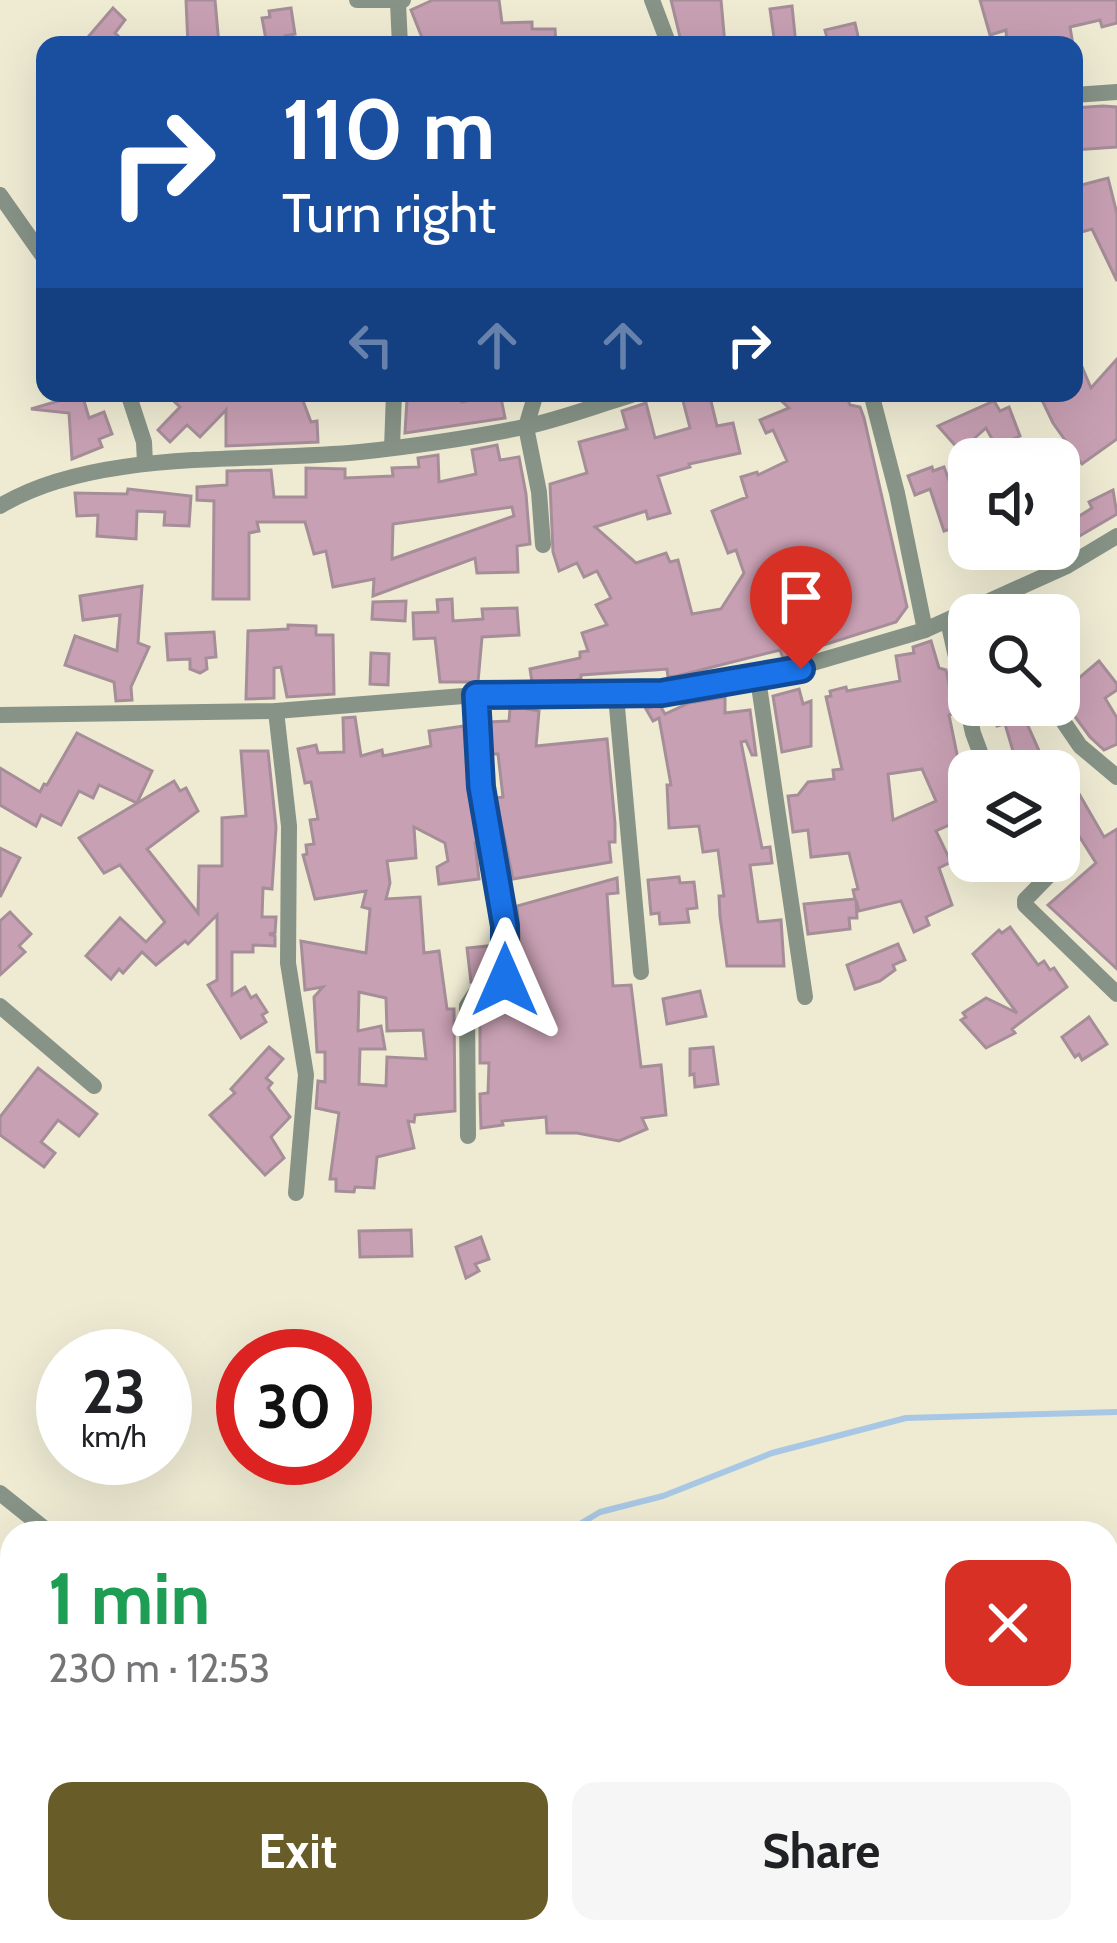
<!DOCTYPE html>
<html lang="en">
<head>
<meta charset="utf-8">
<style>
	:root { --surface:#fff; --page:#f6f6f6; --text:#202124; --muted:#757577; --accent:#685c28 }
	body { margin:0; font-family:Cabin,sans-serif; background:var(--page); color:var(--text); height:100vh; display:flex; flex-direction:column; font-size:45px; white-space:nowrap }
	* { box-sizing:border-box; margin:0 }
	p { font-size:39px; color:var(--muted) }
	.icon { flex:none; width:66px; height:66px; fill:none; stroke:currentColor; stroke-width:2; stroke-linecap:round; stroke-linejoin:round }
	.map { position:relative; flex:1; overflow:hidden }
	.sheet { position:absolute; left:0px; top:1521px; width:1119px; height:423px; display:flex; flex-direction:column; background:var(--surface); border-radius:36px 36px 0 0; box-shadow:0 12px 48px #0002 }
	.sheet>* { flex:none }
	.top-card { position:absolute; left:36px; top:36px; width:1047px; height:366px; border-radius:24px; box-shadow:0 12px 48px #0002; background:#1a4fa0; color:#fff; overflow:hidden }
	.tools { position:absolute; left:948px; top:438px; display:grid; gap:24px }
	.tools a { display:grid; place-items:center; width:132px; height:132px; border-radius:24px; background:var(--surface); box-shadow:0 12px 48px #0002; font-size:60px }
	.speed { position:absolute; left:36px; top:1329px; display:flex; gap:24px; font-size:60px; font-weight:700; text-align:center }
	.speed>* { display:grid; place-content:center; width:156px; height:156px; border-radius:50%; background:var(--surface); box-shadow:0 12px 48px #0002; line-height:1 }
	.speed small { font-size:30px; font-weight:400 }
	.speed .limit { border:18px solid #d22; background:#fff; color:#111 }
	.pin { position:absolute; display:grid; place-items:center; width:102px; height:102px; color:#fff; margin:-123px -51px; border-radius:50% 50% 50% 0; rotate:-45deg; box-shadow:0 0 12px #0007 }
	.pin .icon { rotate:45deg }
	.me { position:absolute; width:132px; margin:-66px; rotate:0deg; stroke-linejoin:round; filter:drop-shadow(0 0 9px #0008) }
	.turn { display:flex; align-items:center; gap:42px; height:252px; padding:0 48px; font-size:54px }
	.turn .icon { width:156px; height:156px; stroke-width:2.5 }
	.turn b { display:block; font-size:84px; line-height:102px }
	.lanes { display:flex; align-items:center; height:114px; padding:0 48px; background:#0003; justify-content:center; gap:60px; direction:ltr }
	.lanes .off { opacity:.35 }
	.round { display:grid; place-items:center; flex:none; width:126px; height:126px; border-radius:24px; background:var(--page) }
	.headline { display:flex; align-items:center; justify-content:space-between; height:204px; padding:0 48px }
	h1 { font-size:72px; font-weight:700; line-height:90px; color:#1e9e55 }
	.action { display:flex; gap:24px; margin-top:auto; padding:24px 48px }
	.action a { flex:1; height:138px; border-radius:24px; background:var(--accent); color:#fff; font-size:48px; font-weight:700; line-height:138px; text-align:center }
	.action a+a { background:var(--page); color:var(--text) }
	.map>svg:first-child { display:block }
</style>
</head>
<body>
<div class="map">
<svg width="1117" height="1943" viewBox="0 0 1117 1943">
	<rect width="100%" height="100%" fill="#efebd3"/>
	<g fill="none" stroke-linecap="round" stroke-linejoin="round">
		<path stroke="#a8c7e4" stroke-width="6" d="M565 1533 600 1512 663 1496 772 1453 906 1418 1117 1412"/>
	</g>
	<g fill="#c8a0b3" stroke="#a68e99" stroke-width="3" fill-rule="evenodd">
		<path d="M186 0H215L219 45H188Z"/>
		<path d="M433 0H499L502 23 532 22V29H555L556 45H425L411 10Z"/>
		<path d="M671 0H721L725 45H682Z"/>
		<path d="M980 0H1117V23L1102 27 1100 20 1070 27 1073 45H1007L1006 30 990 35Z"/>
		<path d="M792 6 796 45H775L770 9Z"/>
		<path d="M113 8 125 20 115 33 128 45H97L88 37Z"/>
		<path d="M291 8 295 34 285 36 286 45H267L262 18 270 17 269 11Z"/>
		<path d="M855 23 860 45H829L825 30Z"/>
		<path d="M1103 106 1117 107V147L1074 150V108Z"/>
		<path d="M1108 178 1117 214V281L1092 229 1074 234V187Z"/>
		<path d="M1074 348 1091 388 1117 359V439L1082 464 1053 423 1040 396 1074 393Z"/>
		<path d="M165 393H300L311 422 317 421 318 442 226 446V410L200 437 187 425 170 442 158 430 180 407Z"/>
		<path d="M441 393H460L462 402 500 393 505 418 405 433 407 399Z"/>
		<path d="M709 393 717 426 733 423 740 453 689 464 690 467 658 476 670 513 648 519 646 511 595 527 636 563 666 553 670 562 678 560 692 614 721 609 744 573 736 550 728 553 712 511 747 497 741 477 757 472 758 475 787 461 773 430 766 433 760 420 789 408 773 393H845L850 405 860 407 864 418 907 607 896 622 783 658 780 650 677 676 668 677 667 669 654 670 581 675V679L564 683 532 682 530 669 580 658V652L588 651 582 633 607 625 596 605 611 598 597 571 584 577 577 563 559 571 553 552 550 484 587 473 579 442 627 429 622 411 646 403 655 438 690 428 682 397Z"/>
		<path d="M82 394 89 418 104 412 112 434 99 439 102 447 72 459 69 413 31 409Z"/>
		<path d="M994 401 1000 411 1009 407 1020 436 996 446 986 428 960 451 938 426Z"/>
		<path d="M497 445 500 460 519 457 526 494 530 544 517 546 518 572 477 573 475 558 373 596 374 579 333 587 326 551 314 554 305 522H257L259 531 249 533V599H213L214 501 197 500V487L227 485V471L271 470 274 497H306V468L345 469V478L393 476 392 468 419 467 418 458 438 455 439 482 476 474 472 450ZM512 507 514 516 392 559 393 524Z"/>
		<path d="M932 467 933 471 944 467 954 494 969 490V523L944 531 930 489 915 495 908 476Z"/>
		<path d="M128 489 191 496 189 526 164 525 165 512 137 511 136 539 97 536 98 515 77 516 75 493 127 494Z"/>
		<path d="M1113 490 1117 514 1076 538 1067 524 1092 508 1089 502Z"/>
		<path d="M979 549H1025L1026 552 983 564Z"/>
		<path d="M142 586 138 643 149 647 131 687 132 700 116 701 114 682 65 665 75 636 117 651 120 615 83 620 80 596Z"/>
		<path d="M452 599 453 621 483 619 482 609 517 608 519 635 482 637 478 682H440L435 638 414 639 413 613 438 612 437 600Z"/>
		<path d="M406 601 405 621 372 619 373 602Z"/>
		<path d="M288 625 316 626V635H333L334 694 287 697 281 667 274 668V698L246 699 248 631 288 629Z"/>
		<path d="M214 632 216 657 206 658 207 669 200 673 190 669V659L168 660 166 634Z"/>
		<path d="M931 641 939 668 946 670 955 713 949 715 961 774 969 771V816L936 831 951 862 939 868 952 905 926 917 929 925 914 932 901 901 859 911 856 900 857 918H849L850 929 808 934 804 904 855 899 853 890 858 889 849 853 811 857 808 830 793 832 788 796 798 795 808 782 834 779 833 770 842 769 826 697 831 696 830 691 846 687 847 691 900 681 896 656 914 653 913 647ZM922 769 936 801 893 820 888 774Z"/>
		<path d="M371 653 389 654 388 685 370 684Z"/>
		<path d="M1099 661 1117 684V690L1105 698 1117 718V744L1104 750 1090 737 1059 695Z"/>
		<path d="M799 689 803 704 811 701V746L782 752 773 696Z"/>
		<path d="M725 697V713L750 710 756 755H752L746 741 741 742 762 848 770 847 772 863 750 865 758 922 781 920 784 966H727L720 916 719 896H724L718 850 703 852 699 826 669 828 667 785H671L659 718 653 721 646 709 659 704 665 714 689 703Z"/>
		<path d="M989 705H1031L1035 717 1025 719 1048 771H1019L1005 724 997 726Z"/>
		<path d="M522 708 539 711 536 746 607 739 615 823V842H609L611 862 513 879 496 798 503 797 498 754H490L489 722 509 721 510 709Z"/>
		<path d="M355 717 361 756 382 750 383 756 431 746 429 731 464 726 467 779 479 842 475 843 479 879 439 884 437 867 448 861 445 843 414 827 416 858 387 861 390 883 386 899 420 897 424 953 439 951 447 1009H454L455 1111 415 1115 414 1122 408 1121 414 1148 377 1157 374 1188 355 1187 354 1192 336 1191V1179H330L339 1113 316 1108 318 1081 325 1082V1052H317L314 997 323 987 305 990 301 941 366 953 370 909 362 907 366 891 315 899 303 855 307 854 306 845 314 844 310 820 318 819 311 782 305 783 298 749 316 745 318 753 344 752 343 718ZM359 992 386 998 387 1031 423 1030 426 1059 387 1057 386 1086 359 1084 360 1049H385L381 1026 358 1031Z"/>
		<path d="M77 733 152 771 137 803 99 785 93 798 79 791 61 825 41 815 36 826 0 805V768L40 792 44 784 47 785Z"/>
		<path d="M241 751H268L276 827 272 889 263 888 262 917H276L275 933 269 934 275 936V946L253 945V952H232V995L245 987 251 998 256 995 267 1012 262 1015 266 1022 241 1038 208 985 217 980V915L188 944 185 941 156 965 142 952 123 973 119 969 111 979 86 956 120 918 146 942 165 922 120 865 104 873 79 838 174 781 180 791 186 788 198 811 147 849 198 913 199 866H222V818L246 816Z"/>
		<path d="M1059 759 1104 837 1117 829V969L1048 905 1096 863 1059 804Z"/>
		<path d="M0 848 20 858 0 897Z"/>
		<path d="M679 877 680 883 694 882 697 908 687 909 689 922 660 924 659 913 651 914 648 880Z"/>
		<path d="M617 878 618 893 607 894 613 986 631 985 641 1067 661 1065 666 1115 642 1118 647 1129 619 1141 577 1133H547L546 1117 502 1121 503 1125 481 1128 480 1094 488 1093 489 1063H480V1010L500 998 524 994 517 906Z"/>
		<path d="M10 912 31 934 19 946 25 952 0 975V921Z"/>
		<path d="M1010 927 1038 965 1044 961 1050 970 1054 968 1067 987 1012 1029 1015 1033 986 1048 961 1020 966 1017 963 1013 986 998 1017 1013 973 954 999 930 1002 933Z"/>
		<path d="M898 944 905 960 893 965 895 970 880 981 855 989 847 965Z"/>
		<path d="M488 946 489 952H494L491 975 471 982 467 948Z"/>
		<path d="M700 991 706 1016 667 1024 663 999Z"/>
		<path d="M1089 1017 1107 1044 1082 1060 1079 1054 1075 1057 1062 1037Z"/>
		<path d="M269 1047 283 1059 266 1078 272 1083 268 1088 290 1117 271 1137 284 1158 265 1175 210 1115 235 1093 231 1089Z"/>
		<path d="M713 1047 718 1084 695 1087 694 1074 690 1075V1049Z"/>
		<path d="M38 1068 97 1114 79 1136 58 1120 41 1142 55 1153 44 1167 0 1135V1117Z"/>
		<path d="M411 1230 412 1256 360 1257 359 1231Z"/>
		<path d="M481 1237 489 1259 475 1264 479 1271 466 1278 456 1247Z"/>
	</g>
	<g fill="none" stroke-linecap="round" stroke-linejoin="round">
		<g stroke="#879387" stroke-width="16">
			<path d="M357 0H403"/>
			<path d="M652 0 669 45"/>
			<path d="M398 3 400 45"/>
			<path d="M1074 95 1117 92"/>
			<path d="M0 195 45 259"/>
			<path d="M128 393 144 442 145 463"/>
			<path d="M536 393 526 427 539 492 543 545"/>
			<path d="M871 393 897 493 925 630"/>
			<path d="M392 448 394 393"/>
			<path d="M0 506C96 448 250 463 360 452 414 446 470 438 524 427 562 419 600 404 638 393"/>
			<path d="M1002 598 1009 615"/>
			<path d="M948 621 973 733 987 771"/>
			<path d="M758 679 805 997"/>
			<path d="M616 696 641 972"/>
			<path d="M1052 705 1080 746 1117 777"/>
			<path d="M276 711 289 826 288 963 306 1075 296 1193"/>
			<path d="M0 715 276 711 476 695 616 696 758 679 925 630 1067 566 1117 536"/>
			<path d="M1059 848 1064 860 1025 900V905L1117 994"/>
			<path d="M0 1006 94 1086"/>
			<path d="M468 1136 467 1006 475 994 502 984C518 930 490 844 481 789 476 758 477 727 476 695"/>
			<path d="M0 1493 50 1533"/>
			<path d="M0 1600 12 1586"/>
			<path d="M1107 1859 1117 1855"/>
			<path d="M579 1932 584 1943"/>
			<path d="M885 1932 889 1943"/>
		</g>
	</g>
	<g fill="none" stroke-linecap="round" stroke-linejoin="round">
		<g stroke="#114b97" stroke-width="30">
			<path id="route" d="M505 980V926L481 787 476 695 662 693 801 669"/>
		</g>
		<use href="#route" stroke="#1a73e8" stroke-width="21"/>
	</g>
</svg>
<div class="tools">
<a><svg class="icon" aria-label="sound" viewBox="0 0 24 24"><path d="M4 9h4l5-4v14l-5-4H4zM17 9q2 3 0 6"/></svg></a>
<a><svg class="icon" aria-label="search" viewBox="0 0 24 24"><circle cx="10" cy="10" r="6"/><path d="M15 15l6 6"/></svg></a>
<a><svg class="icon" aria-label="layers" viewBox="0 0 24 24"><path d="M12 4l9 5-9 5-9-5zM3 14l9 5 9-5"/></svg></a>
</div>
<div class="speed"><div>23<small>km/h</small></div><div class="limit">30</div></div>
<div class="pin" style="left:801px;top:669px;background:#d93025"><svg class="icon" aria-label="arrive" viewBox="0 0 24 24"><path d="M6 21V4h12l-3 4 3 4H6"/></svg></div>
<svg class="me" style="left:505px;top:980px" viewBox="-20 -20 40 40"><path d="M0-17L14 15 0 8-14 15z" fill="#1a73e8" stroke="#fff" stroke-width="4"/></svg>
<div class="top-card">
<div class="turn"><svg class="icon" aria-label="right" viewBox="0 0 24 24"><path d="M7 20v-9h11M14 6l5 5-5 5"/></svg><div><b>110 m</b>Turn right</div></div>
<div class="lanes"><svg class="icon off" aria-label="left" viewBox="0 0 24 24"><path d="M17 20v-9H6M10 6l-5 5 5 5"/></svg><svg class="icon off" aria-label="ahead" viewBox="0 0 24 24"><path d="M12 20V5M6 11l6-6 6 6"/></svg><svg class="icon off" aria-label="ahead" viewBox="0 0 24 24"><path d="M12 20V5M6 11l6-6 6 6"/></svg><svg class="icon" aria-label="right" viewBox="0 0 24 24"><path d="M7 20v-9h11M14 6l5 5-5 5"/></svg></div>
</div>
<section class="sheet">
<div class="headline"><div><h1>1 min</h1><p>230 m · 12:53</p></div><a class="round" style="background:#d93025;color:#fff"><svg class="icon" aria-label="close" viewBox="0 0 24 24"><path d="M6 6l12 12M18 6L6 18"/></svg></a></div>
<div class="action"><a>Exit</a><a>Share</a></div>
</section>
</div>
</body>
</html>
